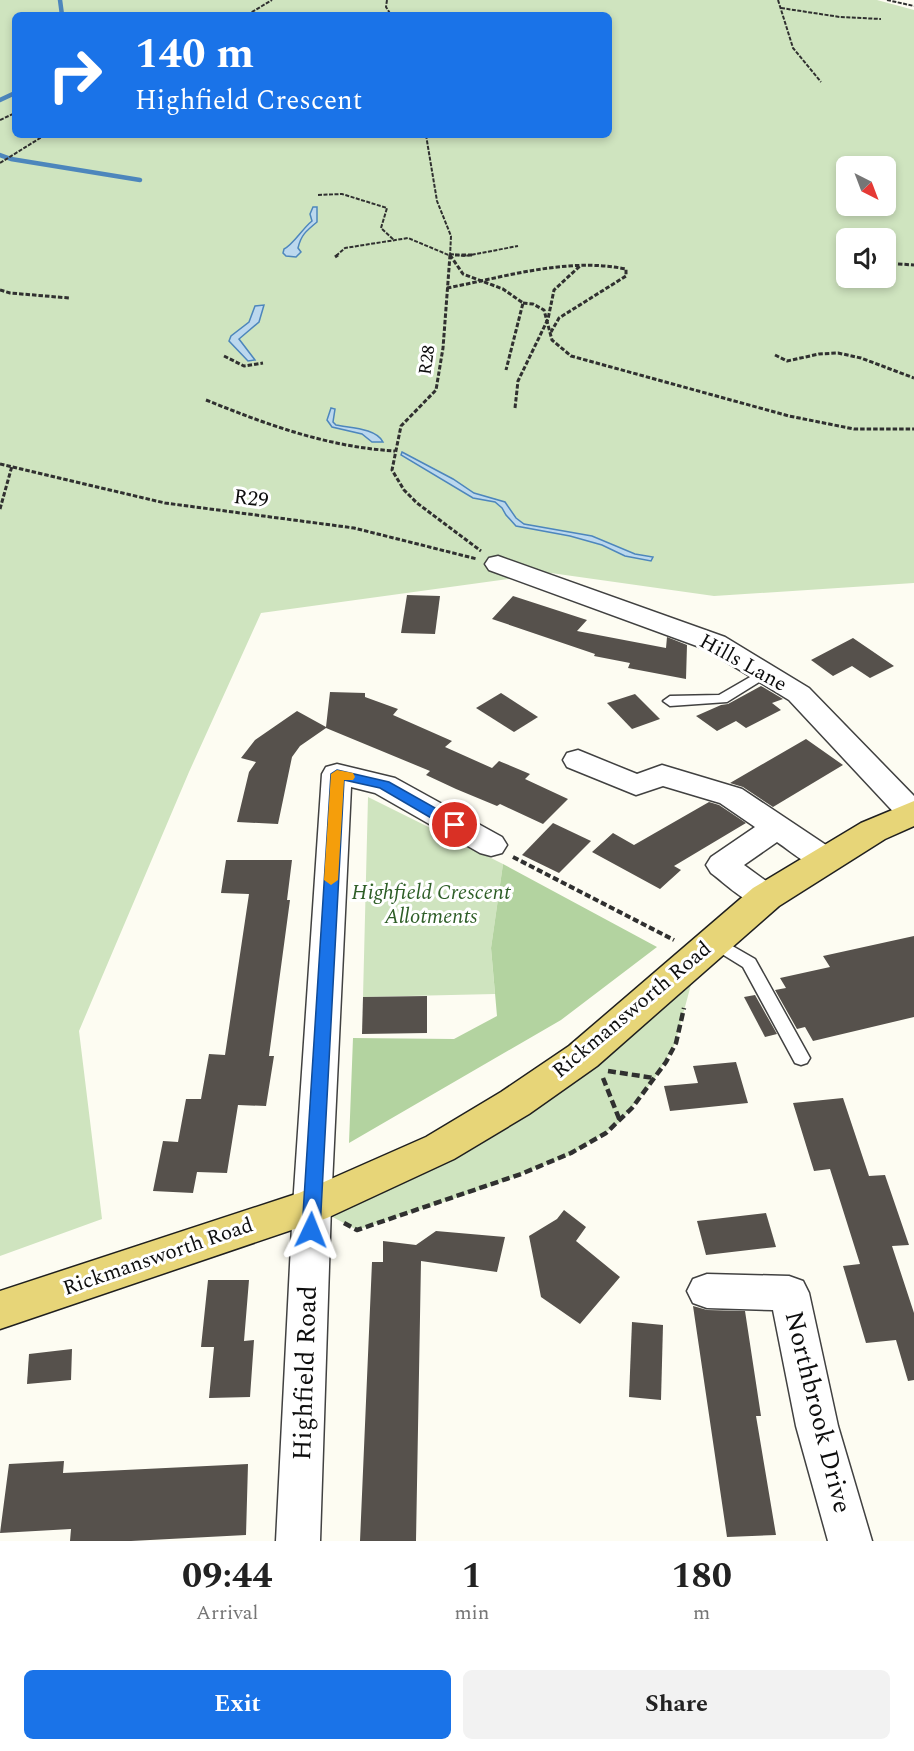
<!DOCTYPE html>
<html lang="en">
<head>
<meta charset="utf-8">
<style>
	:root { --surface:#fff; --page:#f2f2f2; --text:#222; --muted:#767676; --accent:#1a73e8 }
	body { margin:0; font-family:Spectral,serif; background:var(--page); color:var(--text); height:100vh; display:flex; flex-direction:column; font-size:22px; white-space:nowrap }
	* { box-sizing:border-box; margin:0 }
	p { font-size:20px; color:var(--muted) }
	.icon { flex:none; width:33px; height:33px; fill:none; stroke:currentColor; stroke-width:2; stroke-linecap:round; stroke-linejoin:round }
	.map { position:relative; height:1541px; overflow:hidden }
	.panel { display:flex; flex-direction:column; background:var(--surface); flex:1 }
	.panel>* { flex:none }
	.hud { position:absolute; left:12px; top:12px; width:600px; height:126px; border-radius:9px; box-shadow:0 3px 9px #0003; background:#1a73e8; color:#fff; overflow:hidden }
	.needle { width:39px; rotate:138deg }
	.tools { position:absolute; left:836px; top:156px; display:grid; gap:12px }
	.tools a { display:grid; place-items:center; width:60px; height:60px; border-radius:9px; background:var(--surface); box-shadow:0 3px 9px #0003; font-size:30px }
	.pin { position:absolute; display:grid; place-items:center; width:51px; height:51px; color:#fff; margin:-26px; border:3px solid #fff; border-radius:50%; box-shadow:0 2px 6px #0007 }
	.me { position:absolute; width:66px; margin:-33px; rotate:2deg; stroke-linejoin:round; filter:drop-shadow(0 0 4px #0008) }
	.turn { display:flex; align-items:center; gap:21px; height:126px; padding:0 24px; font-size:27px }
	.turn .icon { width:78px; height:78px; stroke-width:2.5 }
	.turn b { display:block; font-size:42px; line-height:51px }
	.eta { display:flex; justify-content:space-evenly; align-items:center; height:102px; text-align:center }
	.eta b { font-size:36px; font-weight:700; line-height:42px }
	.action { display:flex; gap:12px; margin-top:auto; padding:12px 24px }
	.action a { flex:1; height:69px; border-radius:9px; background:var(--accent); color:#fff; font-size:24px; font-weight:700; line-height:69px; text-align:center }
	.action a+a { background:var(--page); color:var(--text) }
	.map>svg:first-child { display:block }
</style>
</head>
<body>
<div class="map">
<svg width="914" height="1541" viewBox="0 0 914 1541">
	<rect width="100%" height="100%" fill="#fdfcf2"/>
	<g fill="#cfe4bf" fill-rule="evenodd">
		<path d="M0 0H877L914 10V583L714 596 551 573 261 613 189 772 79 1031 102 1219 0 1256ZM15 15H609V135H15ZM846 166H885V206H846ZM846 238H885V278H846Z"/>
		<path d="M368 797 503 864 491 948 495 994 363 997Z"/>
		<path d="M699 955 675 1044 655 1078 620 1122 611 1129 570 1155 483 1189 357 1230 312 1206 440 1148Z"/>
	</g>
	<path fill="#b3d3a0" d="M503 864 657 947 561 1020 349 1143 353 1038 454 1039 497 1016 491 948Z"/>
	<g fill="#bcd8ee" stroke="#4d86bc" stroke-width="1.5">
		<path d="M313 207H317V222C306 231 301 235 298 248L301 252 296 257 286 256 283 253 284 249C293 245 302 229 312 221L310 214Z"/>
		<path d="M264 305 259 322 239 339 255 360 248 361 229 341 231 336 249 322 255 306Z"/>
		<path d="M331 408 335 409 333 422 336 425C350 428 376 428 383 442H372L362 434 332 427 327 420Z"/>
		<path d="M402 452 453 479 474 493 505 502 516 518 524 524 592 536 635 554 653 557 651 561 625 556 602 545 570 536 516 526 506 515 502 508 495 502 473 498 401 455Z"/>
	</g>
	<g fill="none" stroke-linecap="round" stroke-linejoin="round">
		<g stroke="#4d86bc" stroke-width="4.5">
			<path d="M60 0 62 15"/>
			<path d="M0 100 15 93"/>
			<path d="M0 155 11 159 140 180"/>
		</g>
	</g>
	<g fill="#56514c">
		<path d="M407 595 440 596 435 634 401 633Z"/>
		<path d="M513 596 587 620 577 631 666 648 667 637 687 645 686 679 628 668 630 663 594 656 595 654 492 619Z"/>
		<path d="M853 638 875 653 894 666 870 678 852 666 833 676 811 660Z"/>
		<path d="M761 686 783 699 772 703 781 710 746 728 736 721 717 731 696 716 721 705 728 704Z"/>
		<path d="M330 692 365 693V697L398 709 393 715 452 741 445 747 492 768 499 761 530 774 525 779 568 799 543 824 500 804 497 806 456 789 426 775 430 771 326 728 300 746 292 757 278 824 237 822 249 772 256 762 241 758 255 740 297 711 326 727Z"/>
		<path d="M501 693 538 717 514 732 476 708Z"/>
		<path d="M635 694 660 719 632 729 607 703Z"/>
		<path d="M806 739 843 765 773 807 743 787 730 783Z"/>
		<path d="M709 802 719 805 746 823 674 866 681 870 660 889 592 852 613 833 634 845Z"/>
		<path d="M553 823 591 841 559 873 522 855Z"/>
		<path d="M226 860H292L287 900H290L269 1056H274L266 1106 238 1105 227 1173 197 1172 193 1193 153 1191 163 1141 178 1142 186 1099H201L209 1054 225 1055 249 894 221 893Z"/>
		<path d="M914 936V1017L813 1041 805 1027 797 1029 775 990 786 988 780 978 830 967 823 956Z"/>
		<path d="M755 995 777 1034 765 1037 744 997Z"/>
		<path d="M427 996V1033L362 1034 363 997Z"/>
		<path d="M736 1062 748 1103 670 1111 664 1086 698 1083 693 1066Z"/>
		<path d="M843 1098 869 1176 885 1175 909 1245 892 1246 914 1313V1380L908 1381 896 1340 866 1343 843 1266 860 1264 830 1169 814 1171 793 1103Z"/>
		<path d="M564 1210 586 1227 576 1241 620 1277 580 1324 541 1297 529 1236 557 1219Z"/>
		<path d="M766 1213 776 1247 706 1255 697 1221Z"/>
		<path d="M436 1231 505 1237 497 1272 421 1261 416 1541H360L372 1262H383V1241L416 1245Z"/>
		<path d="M208 1280H249L244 1341 254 1340 250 1397 209 1398 214 1347H201Z"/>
		<path d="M693 1306 707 1310 745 1311 761 1416H756L776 1535 727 1537Z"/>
		<path d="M632 1322 663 1325 661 1400 629 1397Z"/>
		<path d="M72 1349 71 1380 27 1384 29 1354Z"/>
		<path d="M64 1461 63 1473 248 1464 246 1535 131 1541H70L71 1529 0 1533 9 1464Z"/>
	</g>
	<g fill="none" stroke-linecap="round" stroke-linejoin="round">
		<g stroke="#414141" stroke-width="3">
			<g id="service">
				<path d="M764 669 769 670 771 673 769 676 727 702 670 706 663 701 670 696 719 695Z"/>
				<path d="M715 936 755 959 810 1058 807 1063 801 1065 795 1063 743 967 709 946 707 942 709 938Z"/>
			</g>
		</g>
		<g stroke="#414141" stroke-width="3">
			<g id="minor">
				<path d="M498 556 725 637 809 688 914 796V823L901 820 789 700 705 649 489 570 485 564 489 558Z"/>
				<path d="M578 750 637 774 662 765 742 789 835 851 840 859 835 867C813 873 795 854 777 842L744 865 777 889 782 897 777 905C752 912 730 887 711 873L706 865 711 857 755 827 720 803 663 786 636 795 567 767 563 760 567 753Z"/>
				<path d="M337 764 395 778 502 837 507 845 502 853 491 856 480 853 375 793 351 787 331 1206 320 1541H276L293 1206 322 774 326 767Z"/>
				<path d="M707 1274 789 1276 803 1281 809 1293 838 1426 872 1541H828L796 1426 773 1310 707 1308 693 1303 687 1291 693 1279Z"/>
			</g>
		</g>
		<g stroke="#1f1f1f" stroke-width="3">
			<path id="primary" d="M914 801V826L885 839 779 906 597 1066 529 1114 454 1159 327 1218 0 1329V1291L299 1193 426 1137 501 1092 569 1046 753 888 861 823Z"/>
		</g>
		<g stroke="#303030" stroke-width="2" stroke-dasharray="4 1.5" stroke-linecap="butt">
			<path d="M387 0 386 7 391 15"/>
			<path d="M778 0 793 48 821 82"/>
			<path d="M887 0 914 6"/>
			<path d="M781 8 840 17 881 19"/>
			<path d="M247 15 272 0"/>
			<path d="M0 120 15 113"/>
			<path d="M426 135 437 201 451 236 450 256"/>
			<path d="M0 163 45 135"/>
			<path d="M318 195 342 194 387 208 381 228 394 240"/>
			<path d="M450 254 465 256 518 246"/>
			<path d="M336 256 345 248 408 238 451 256"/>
		</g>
		<g stroke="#303030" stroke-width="3" stroke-dasharray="4.5 2" stroke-linecap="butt">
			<path d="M450 255 443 348 436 390 401 426 392 470 404 490 417 503 481 551"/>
			<path d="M450 255 463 274 503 289 523 303 506 370"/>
			<path d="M455 255H472"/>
			<path d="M335 257 338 255"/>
			<path d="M841 260 846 261"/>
			<path d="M885 263 914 265"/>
			<path d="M447 288C505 277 567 257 626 269V276L559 318 551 332"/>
			<path d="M0 290 10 293 69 298"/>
			<path d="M523 303 533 304 544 310 552 340 571 356 789 416 854 429H914"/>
			<path d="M775 355 787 361 819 354 838 353 861 358 914 378"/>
			<path d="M224 356 244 366 263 363"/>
			<path d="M206 400C268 425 328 447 395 451"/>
			<path d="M515 408 518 381 548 319 554 290 581 265"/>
			<path d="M0 464 165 503 354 528 477 559"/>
			<path d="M0 509 12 466"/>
		</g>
		<path stroke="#303030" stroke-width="4" stroke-dasharray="6 3" stroke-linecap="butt" d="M513 857 674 940"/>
		<g stroke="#303030" stroke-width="4.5" stroke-dasharray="8 4" stroke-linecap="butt">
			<path d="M608 1071 654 1078"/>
			<path d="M603 1078 620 1121"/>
			<path d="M344 1223 357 1230 521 1174 571 1153 606 1133 632 1108 666 1062 676 1043 684 1008"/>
		</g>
		<use href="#service" fill="#fff" fill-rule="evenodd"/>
		<use href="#minor" fill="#fff" fill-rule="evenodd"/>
		<use href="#primary" fill="#e7d578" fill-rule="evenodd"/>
	</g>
	<path fill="#1a73e8" stroke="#114b97" stroke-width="1.5" d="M337 770 389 782 460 822 462 825 455 830 450 829 380 788 344 780 320 1230 317 1235 311 1237 305 1235 302 1230 331 774Z"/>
	<path fill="#f59e0b" d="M337 770 353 773 355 777 353 780H344L338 880 331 885 324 880 331 774Z"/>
	<g text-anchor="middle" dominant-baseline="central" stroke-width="6" stroke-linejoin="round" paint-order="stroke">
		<g font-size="18" fill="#0e0e0e" stroke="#fff">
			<text transform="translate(427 360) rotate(-82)">R28</text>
		</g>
		<g font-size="21" fill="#0e0e0e" stroke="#fff">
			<text transform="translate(251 499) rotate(7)">R29</text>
			<text transform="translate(743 663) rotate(29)">Hills Lane</text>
			<text transform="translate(632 1010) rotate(-40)">Rickmansworth Road</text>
			<text transform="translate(158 1257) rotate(-19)">Rickmansworth Road</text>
		</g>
		<g font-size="21" font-style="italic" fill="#2e5e27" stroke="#fff">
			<text x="431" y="893">Highfield Crescent<tspan x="431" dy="24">Allotments</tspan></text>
		</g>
		<g font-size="26" fill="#0e0e0e" stroke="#fff">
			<text transform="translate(305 1373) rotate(-88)">Highfield Road</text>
			<text transform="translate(818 1412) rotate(76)">Northbrook Drive</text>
		</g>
	</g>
</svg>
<div class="tools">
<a><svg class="needle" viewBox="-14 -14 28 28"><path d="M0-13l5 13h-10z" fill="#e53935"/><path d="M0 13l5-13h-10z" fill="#767676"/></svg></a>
<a><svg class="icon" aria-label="sound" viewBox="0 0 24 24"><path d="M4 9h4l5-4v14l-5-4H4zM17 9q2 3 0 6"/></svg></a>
</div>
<div class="pin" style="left:455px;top:825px;background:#d93025"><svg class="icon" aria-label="arrive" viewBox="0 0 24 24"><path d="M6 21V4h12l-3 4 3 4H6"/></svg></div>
<svg class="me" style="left:311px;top:1230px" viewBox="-20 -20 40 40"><path d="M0-17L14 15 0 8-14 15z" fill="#1a73e8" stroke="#fff" stroke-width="4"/></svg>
<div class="hud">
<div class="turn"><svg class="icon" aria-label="right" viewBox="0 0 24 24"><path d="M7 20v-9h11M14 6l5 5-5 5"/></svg><div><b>140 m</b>Highfield Crescent</div></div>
</div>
</div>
<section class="panel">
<div class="eta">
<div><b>09:44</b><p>Arrival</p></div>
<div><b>1</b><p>min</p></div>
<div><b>180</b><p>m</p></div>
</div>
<div class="action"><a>Exit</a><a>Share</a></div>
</section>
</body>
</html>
